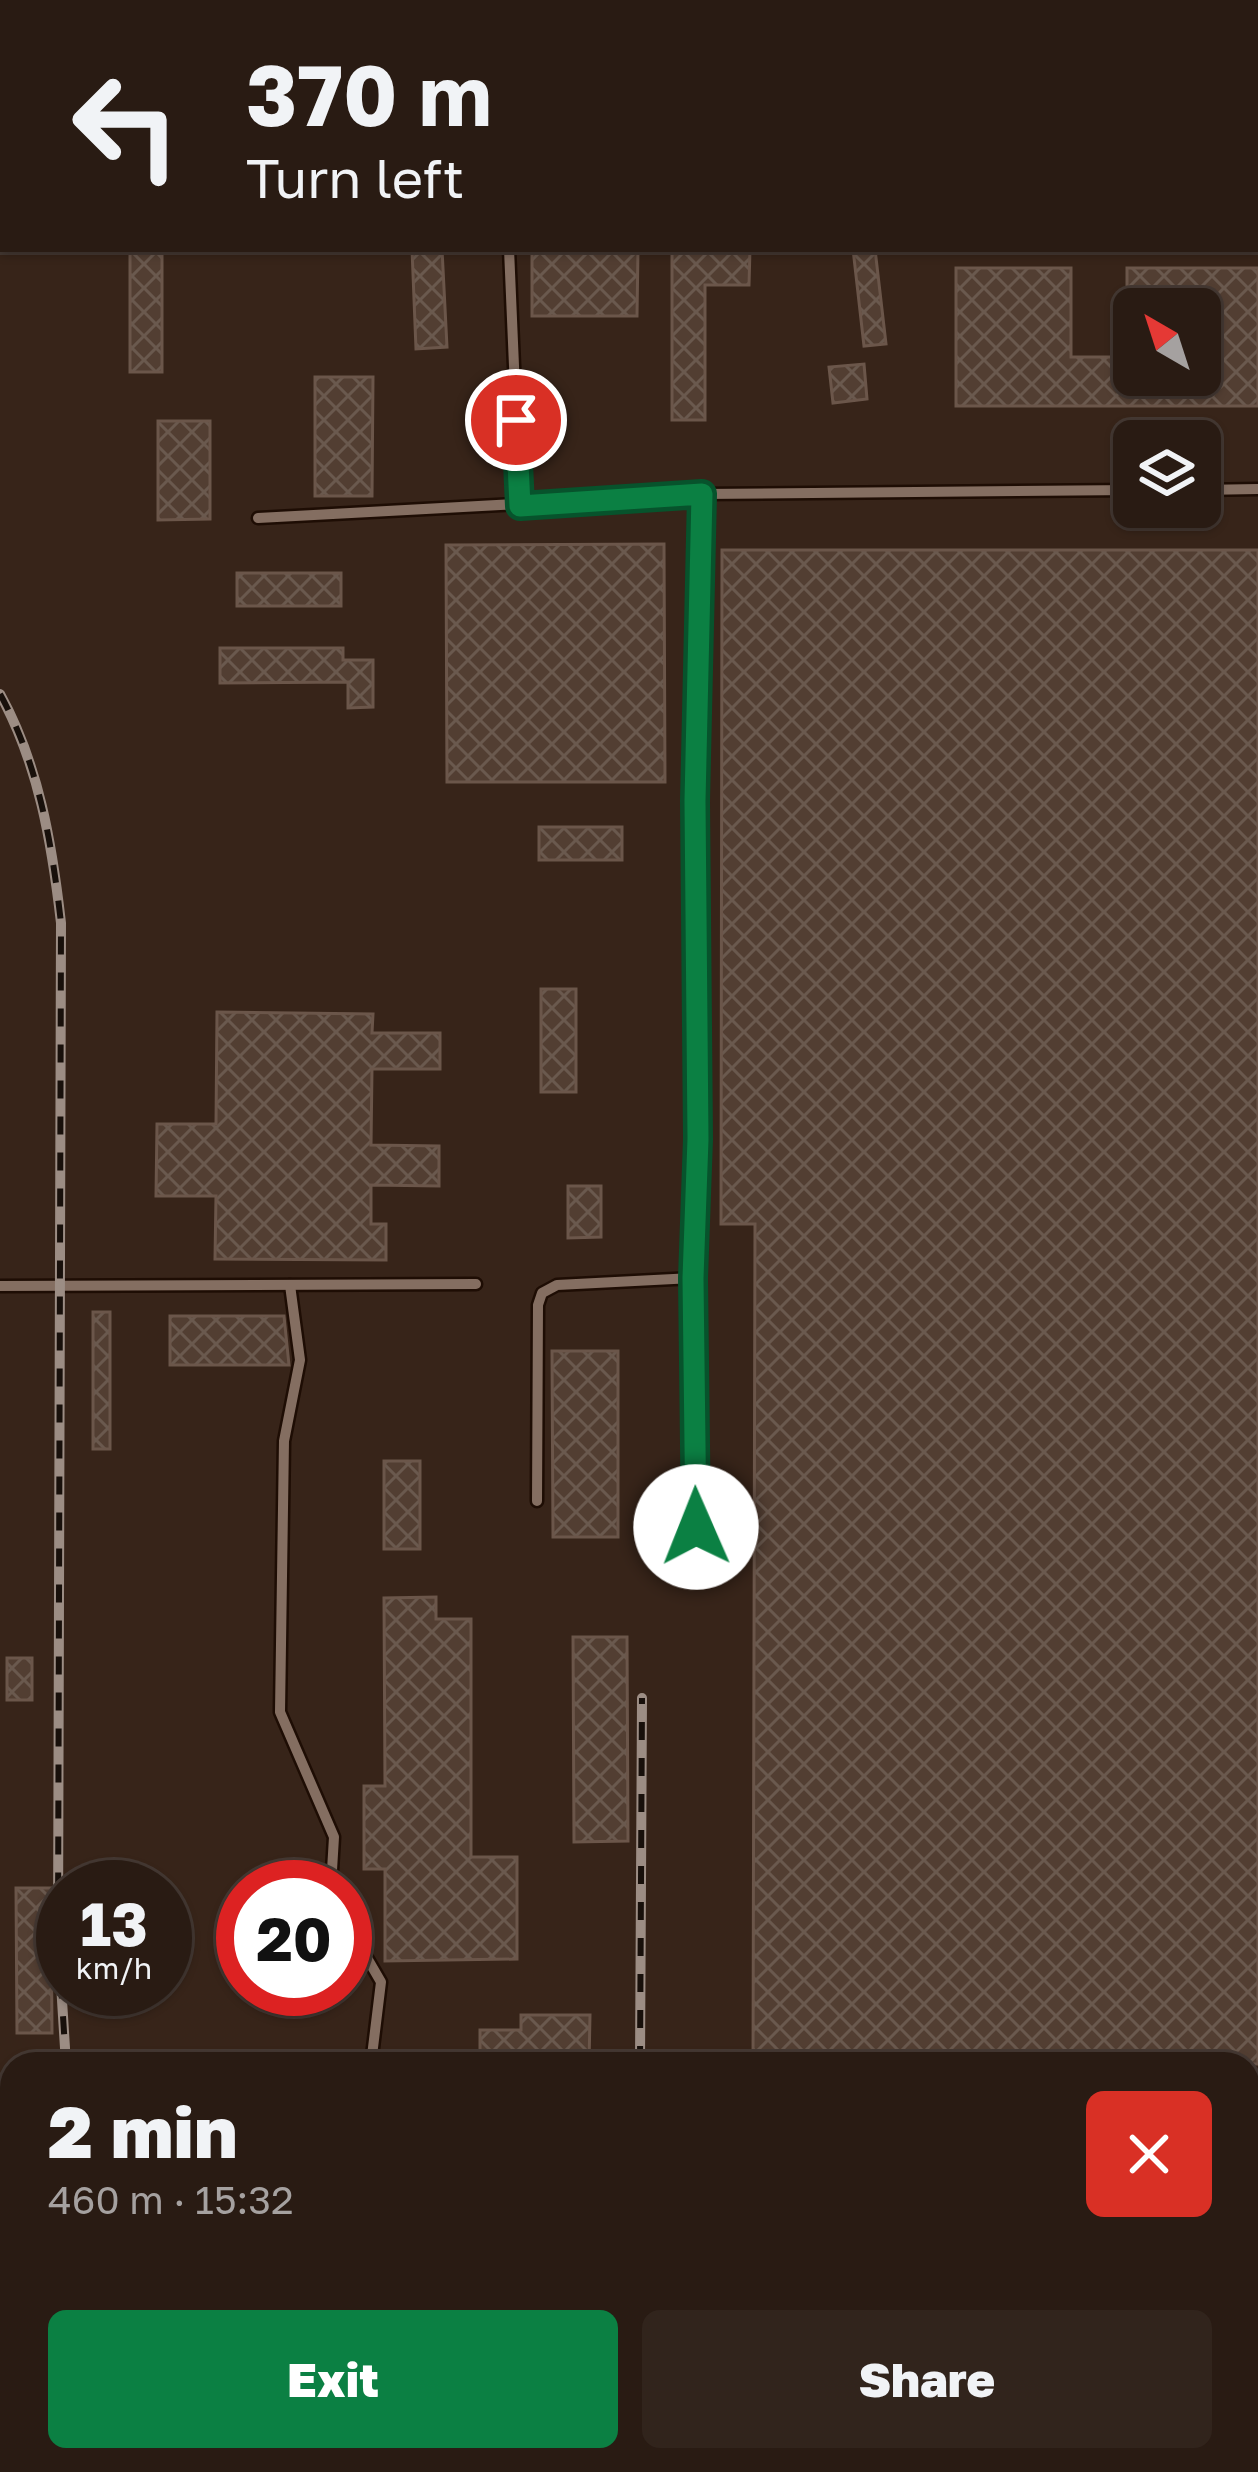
<!DOCTYPE html>
<html lang="en">
<head>
<meta charset="utf-8">
<style>
	:root { --surface:#291b13; --page:#31241c; --text:#f1f3f6; --muted:#a5a1a0; --line:#453933; --accent:#0b8043 }
	body { margin:0; font-family:"Golos Text",sans-serif; background:var(--page); color:var(--text); height:100vh; display:flex; flex-direction:column; font-size:45px; white-space:nowrap }
	* { box-sizing:border-box; margin:0 }
	p { font-size:39px; color:var(--muted) }
	.icon { flex:none; width:66px; height:66px; fill:none; stroke:currentColor; stroke-width:2; stroke-linecap:round; stroke-linejoin:round }
	.map { position:relative; flex:1; overflow:hidden }
	.details { position:absolute; left:0px; top:2052px; width:1260px; height:420px; display:flex; flex-direction:column; background:var(--surface); border-radius:36px 36px 0 0; box-shadow:0 3px 9px #0004,0 0 0 3px var(--line) }
	.details>* { flex:none }
	.top-card { position:absolute; left:0px; top:0px; width:1260px; height:252px; box-shadow:0 3px 9px #0004,0 0 0 3px var(--line); background:#291b13; color:var(--text); overflow:hidden }
	.needle { width:78px; rotate:321deg }
	.controls { position:absolute; left:1113px; top:288px; display:grid; gap:24px }
	.controls a { display:grid; place-items:center; width:108px; height:108px; border-radius:18px; background:var(--surface); box-shadow:0 3px 9px #0004,0 0 0 3px var(--line); font-size:60px }
	.speed { position:absolute; left:36px; top:1860px; display:flex; gap:24px; font-size:60px; font-weight:700; text-align:center }
	.speed>* { display:grid; place-content:center; width:156px; height:156px; border-radius:50%; background:var(--surface); box-shadow:0 3px 9px #0004,0 0 0 3px var(--line); line-height:1 }
	.speed small { font-size:30px; font-weight:400 }
	.speed .limit { border:18px solid #d22; background:#fff; color:#111 }
	.pin { position:absolute; display:grid; place-items:center; width:102px; height:102px; color:#fff; margin:-51px; border:6px solid #fff; border-radius:50%; box-shadow:0 3px 12px #0007 }
	.me { position:absolute; width:132px; margin:-66px; rotate:359deg; stroke-linejoin:round; filter:drop-shadow(0 0 9px #0008) }
	.turn { display:flex; align-items:center; gap:42px; height:252px; padding:0 48px; font-size:54px }
	.turn .icon { width:156px; height:156px; stroke-width:2.5 }
	.turn b { display:block; font-size:84px; line-height:102px }
	.round { display:grid; place-items:center; flex:none; width:126px; height:126px; border-radius:18px; background:var(--page) }
	.head { display:flex; align-items:center; justify-content:space-between; height:204px; padding:0 48px }
	h1 { font-size:72px; font-weight:800; line-height:90px }
	.primary-button { display:flex; gap:24px; margin-top:auto; padding:24px 48px }
	.primary-button a { flex:1; height:138px; border-radius:18px; background:var(--accent); color:#fff; font-size:48px; font-weight:800; line-height:138px; text-align:center }
	.primary-button a+a { background:var(--page); color:var(--text) }
	.map>svg:first-child { display:block }
</style>
</head>
<body>
<div class="map">
<svg width="1258" height="2472" viewBox="0 0 1258 2472">
	<defs>
		<pattern id="industrial-grid" width="8" height="8" patternUnits="userSpaceOnUse" patternTransform="scale(3)"><rect width="8" height="8" fill="#422a1b"/><path d="M0 4h8M4 0v8" fill="none" stroke="#5d483b"/></pattern>
		<pattern id="building-cross-hatch" width="8" height="8" patternUnits="userSpaceOnUse" patternTransform="scale(3)"><rect width="8" height="8" fill="#523e32"/><path d="M0 0l8 8M0 8l8-8" fill="none" stroke="#6a594e"/></pattern>
	</defs>
	<rect width="100%" height="100%" fill="#372419"/>
	<path fill="url(#industrial-grid)" d="M774 0H1258V96L1257 3H774Z"/>
	<g fill="url(#building-cross-hatch)" stroke="#6b564a" stroke-width="3">
		<rect x="130" y="249" width="32" height="123"/>
		<path d="M412 249H442L447 347 416 349Z"/>
		<path d="M532 249H638L637 316H532Z"/>
		<path d="M672 249H750L749 285H705V420H672Z"/>
		<path d="M853 249H875L886 344 864 346Z"/>
		<path d="M956 268H1071V357H1134V375H1200V309H1127V268H1258V406H956Z"/>
		<path d="M864 364 867 399 833 403 829 367Z"/>
		<path d="M315 377H373L372 496H315Z"/>
		<path d="M158 421H210V519L158 520Z"/>
		<path d="M664 544 665 782H447L446 545Z"/>
		<path d="M722 550H1258V2064H753L755 1224H721Z"/>
		<rect x="237" y="573" width="104" height="33"/>
		<path d="M220 648H343V660H373V707L348 708V682L220 683Z"/>
		<rect x="539" y="827" width="83" height="33"/>
		<rect x="541" y="989" width="35" height="103"/>
		<path d="M217 1012 373 1014 372 1033H440V1069H372L371 1145 439 1146V1186L371 1185V1224H386V1260L215 1259 216 1196H156L157 1124H216Z"/>
		<path d="M568 1186H601V1237L568 1238Z"/>
		<rect x="93" y="1312" width="17" height="137"/>
		<path d="M170 1316H284L289 1365H170Z"/>
		<path d="M552 1351H618V1537H553Z"/>
		<rect x="384" y="1461" width="36" height="88"/>
		<path d="M436 1597V1619H471V1857H517V1959L385 1961V1869H364V1786H385L384 1598Z"/>
		<path d="M573 1637H627L628 1841 574 1842Z"/>
		<rect x="7" y="1658" width="25" height="42"/>
		<path d="M16 1888H51L52 2033H17Z"/>
		<path d="M521 2015H590L589 2064H480V2030H521Z"/>
	</g>
	<g fill="none" stroke-linecap="round" stroke-linejoin="round">
		<g stroke="#1e0d04" stroke-width="15">
			<g id="lane">
				<path d="M509 249 520 506"/>
				<path d="M1200 490 1258 489"/>
				<path d="M258 518 702 494 1134 490"/>
				<path d="M290 1285 300 1360 284 1441 280 1712 334 1837 331 1887"/>
				<path d="M0 1286 476 1284"/>
				<path d="M537 1501 538 1305 542 1293 557 1285 693 1278"/>
				<path d="M696 1527 693 1278 698 1139 695 801 702 494"/>
				<path d="M345 1920 381 1982 371 2064"/>
				<path d="M178 2460 179 2472"/>
				<path d="M904 2460V2472"/>
				<path d="M1162 2460V2472"/>
			</g>
		</g>
		<g stroke="#1e0d04" stroke-width="26">
			<g id="street">
				<path d="M1248 2387 1258 2386"/>
				<path d="M0 2413 12 2414"/>
			</g>
		</g>
		<use href="#lane" stroke="#846e61" stroke-width="10"/>
		<use href="#street" stroke="#846e61" stroke-width="21"/>
		<g stroke="#9c8d84" stroke-width="10">
			<g id="rail">
				<path d="M0 694C39 765 52 844 61 923L58 1936 66 2064"/>
				<path d="M640 2064 642 1698"/>
				<path d="M109 2460 110 2472"/>
				<path d="M638 2472V2460"/>
			</g>
		</g>
		<use href="#rail" stroke="#18100b" stroke-width="6" stroke-dasharray="18" stroke-linecap="butt"/>
	</g>
	<g fill="none" stroke-linecap="round" stroke-linejoin="round">
		<g stroke="#07532c" stroke-width="30">
			<path id="route" d="M516 420 520 506 702 494 695 801 698 1139 693 1278 696 1527"/>
		</g>
		<use href="#route" stroke="#0b8043" stroke-width="21"/>
	</g>
</svg>
<div class="controls">
<a><svg class="needle" viewBox="-14 -14 28 28"><path d="M0-13l5 13h-10z" fill="#e53935"/><path d="M0 13l5-13h-10z" fill="#a5a1a0"/></svg></a>
<a><svg class="icon" aria-label="layers" viewBox="0 0 24 24"><path d="M12 4l9 5-9 5-9-5zM3 14l9 5 9-5"/></svg></a>
</div>
<div class="speed"><div>13<small>km/h</small></div><div class="limit">20</div></div>
<div class="pin" style="left:516px;top:420px;background:#d93025"><svg class="icon" aria-label="arrive" viewBox="0 0 24 24"><path d="M6 21V4h12l-3 4 3 4H6"/></svg></div>
<svg class="me" style="left:696px;top:1527px" viewBox="-20 -20 40 40"><circle r="19" fill="#fff"/><path d="M0-13L10 11 0 6-10 11z" fill="#0b8043"/></svg>
<div class="top-card">
<div class="turn"><svg class="icon" aria-label="left" viewBox="0 0 24 24"><path d="M17 20v-9H6M10 6l-5 5 5 5"/></svg><div><b>370 m</b>Turn left</div></div>
</div>
<section class="details">
<div class="head"><div><h1>2 min</h1><p>460 m · 15:32</p></div><a class="round" style="background:#d93025;color:#fff"><svg class="icon" aria-label="close" viewBox="0 0 24 24"><path d="M6 6l12 12M18 6L6 18"/></svg></a></div>
<div class="primary-button"><a>Exit</a><a>Share</a></div>
</section>
</div>
</body>
</html>
